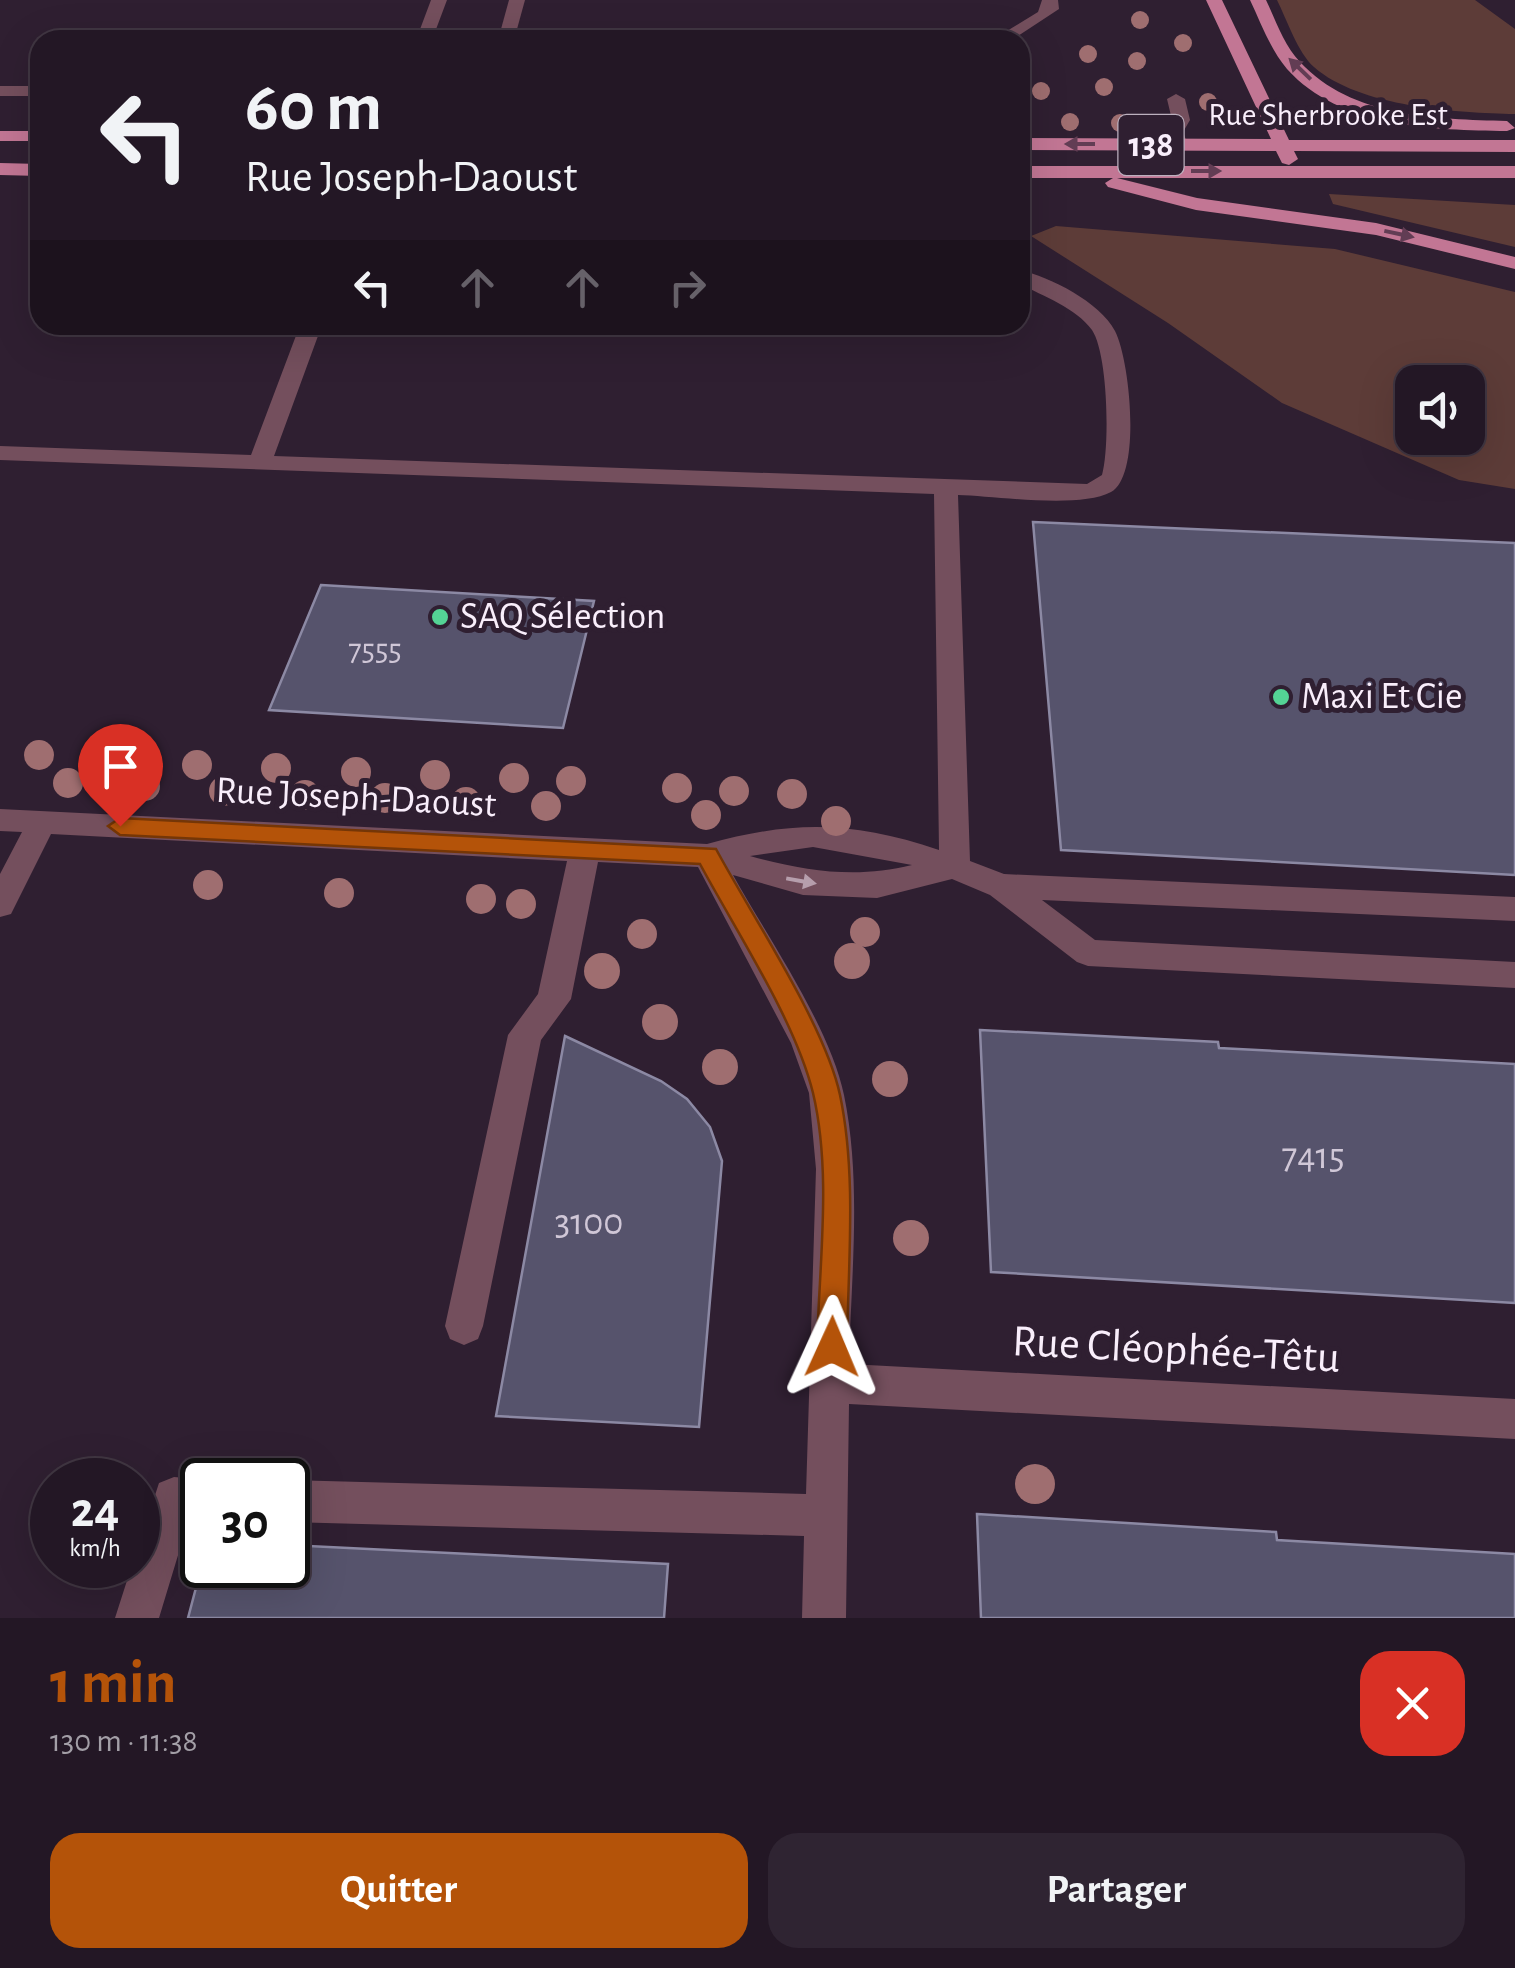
<!DOCTYPE html>
<html lang="fr">
<head>
<meta charset="utf-8">
<style>
	:root { --surface:#231725; --page:#2f2432; --text:#f1f3f6; --muted:#a39fa7; --line:#403642; --accent:#b45309 }
	body { margin:0; font-family:"Alegreya Sans",sans-serif; background:var(--page); color:var(--text); height:100vh; display:flex; flex-direction:column; font-size:38px; white-space:nowrap }
	* { box-sizing:border-box; margin:0 }
	p { font-size:32px; color:var(--muted) }
	.icon { flex:none; width:55px; height:55px; fill:none; stroke:currentColor; stroke-width:2; stroke-linecap:round; stroke-linejoin:round }
	.map { position:relative; height:1618px; overflow:hidden }
	.side { display:flex; flex-direction:column; background:var(--surface); flex:1 }
	.side>* { flex:none }
	.guide { position:absolute; left:30px; top:30px; width:1000px; height:305px; border-radius:30px; box-shadow:0 10px 40px #0002,0 0 0 2px var(--line); background:#231725; color:var(--text); overflow:hidden }
	.controls { position:absolute; left:1395px; top:365px; display:grid; gap:20px }
	.controls a { display:grid; place-items:center; width:90px; height:90px; border-radius:20px; background:var(--surface); box-shadow:0 10px 40px #0002,0 0 0 2px var(--line); font-size:50px }
	.speed { position:absolute; left:30px; top:1458px; display:flex; gap:20px; font-size:50px; font-weight:700; text-align:center }
	.speed>* { display:grid; place-content:center; width:130px; height:130px; border-radius:50%; background:var(--surface); box-shadow:0 10px 40px #0002,0 0 0 2px var(--line); line-height:1 }
	.speed small { font-size:25px; font-weight:400 }
	.speed .limit { border:5px solid #111; border-radius:15px; background:#fff; color:#111 }
	.pin { position:absolute; display:grid; place-items:center; width:85px; height:85px; color:#fff; margin:-102px -42px; border-radius:50% 50% 50% 0; rotate:-45deg; box-shadow:0 0 10px #0007 }
	.pin .icon { rotate:45deg }
	.me { position:absolute; width:110px; margin:-55px; rotate:1deg; stroke-linejoin:round; filter:drop-shadow(0 0 8px #0008) }
	.turn { display:flex; align-items:center; gap:35px; height:210px; padding:0 50px; font-size:45px }
	.turn .icon { width:130px; height:130px; stroke-width:2.5 }
	.turn b { display:block; font-size:70px; line-height:85px }
	.lanes { display:flex; align-items:center; height:95px; padding:0 50px; background:#0003; justify-content:center; gap:50px; direction:ltr }
	.lanes .off { opacity:.35 }
	.round { display:grid; place-items:center; flex:none; width:105px; height:105px; border-radius:30px; background:var(--page) }
	.headline { display:flex; align-items:center; justify-content:space-between; height:170px; padding:0 50px }
	h1 { font-size:60px; font-weight:600; line-height:75px; color:var(--accent) }
	.cta { display:flex; gap:20px; margin-top:auto; padding:20px 50px }
	.cta a { flex:1; height:115px; border-radius:30px; background:var(--accent); color:#fff; font-size:40px; font-weight:600; line-height:115px; text-align:center }
	.cta a+a { background:var(--page); color:var(--text) }
	.map>svg:first-child { display:block }
</style>
</head>
<body>
<div class="map">
<svg width="1515" height="1618" viewBox="0 0 1515 1618">
	<rect width="100%" height="100%" fill="#2f1f31"/>
	<g fill="#5d3c38" fill-rule="evenodd">
		<path d="M1277 0H1475L1515 29V114C1458 113 1359 107 1314 67 1298 53 1287 20 1277 0Z"/>
		<path d="M1329 194 1515 205V247L1333 204Z"/>
		<path d="M1056 226 1335 249 1515 292V489L1459 480 1282 403 1168 323 1031 236ZM1468 382V438H1412V382Z"/>
	</g>
	<g fill="#56536c" stroke="#8c89a4" stroke-width="2.5">
		<path d="M1033 522 1515 543V875L1061 850Z"/>
		<path d="M321 585 594 601 563 728 269 710Z"/>
		<path d="M980 1030 1218 1042 1219 1048 1515 1064V1303L991 1272Z"/>
		<path d="M565 1036 661 1081 687 1099 710 1127 722 1161 699 1427 496 1416Z"/>
		<path d="M977 1514 1276 1532 1277 1540 1515 1554V1618H981Z"/>
		<path d="M288 1545 668 1564 664 1618H188L202 1565H288Z"/>
	</g>
	<g fill="none" stroke-linecap="round" stroke-linejoin="round">
		<g fill="#744f5d" fill-rule="evenodd">
			<path d="M431 0H447L432 40H416Z"/>
			<path d="M509 0H525L514 40H498Z"/>
			<path d="M1042 0H1058L1059 9 1012 40H992L1038 12Z"/>
			<rect x="0" y="86" width="40" height="10"/>
			<path d="M1176 94 1185 99 1190 120 1183 132 1188 145 1179 151 1172 149 1165 132 1172 120 1167 99Z"/>
			<path d="M1020 270C1050 277 1100 302 1115 331 1130 360 1142 475 1111 492 1079 509 996 496 958 495L970 861 1004 874 1515 897V921L1042 900 1095 940 1515 962V988L1088 966 1077 962 990 895 952 879 877 898 803 895 733 875C768 938 830 1027 844 1095 862 1182 851 1276 849 1364L1515 1399V1439L849 1404 846 1618H802L804 1536 288 1522V1480L806 1494 816 1169 809 1093 791 1043 698 867 598 862 571 999 541 1040 483 1326 478 1339 464 1345 450 1339 445 1326 508 1035 538 994 567 861 51 834 11 914 0 917V874L22 832 0 831V809L707 844C794 820 853 821 939 850L934 494 0 460V446L251 455 300 325H322L274 456 1087 484 1102 475C1110 447 1108 354 1092 330 1076 308 1043 296 1020 284ZM813 847 912 865C856 879 805 871 750 856Z"/>
			<path d="M174 1477 209 1480H202V1519H189L159 1618H115L132 1565H138V1547L159 1483Z"/>
		</g>
		<g fill="#c27694" fill-rule="evenodd">
			<path d="M1206 0H1222L1289 140H1515V152L1294 151 1298 159 1289 165 1282 163 1276 151 1020 150V138L1271 139Z"/>
			<path d="M1250 0H1266C1276 21 1284 45 1300 62 1352 118 1436 119 1507 121L1515 128 1507 131C1434 130 1340 128 1287 69 1270 49 1261 23 1250 0Z"/>
			<rect x="0" y="131" width="40" height="10"/>
			<path d="M0 163 40 164V176L0 175Z"/>
			<path d="M1020 166H1515V178H1117L1197 198 1376 223 1515 257V269L1376 235 1196 210 1108 187 1105 183 1113 178H1020Z"/>
		</g>
	</g>
	<g fill="#9f6e70">
		<circle cx="1140" cy="20" r="9"/>
		<circle cx="1183" cy="43" r="9"/>
		<circle cx="1088" cy="54" r="9"/>
		<circle cx="1137" cy="61" r="9"/>
		<circle cx="1104" cy="87" r="9"/>
		<circle cx="1041" cy="91" r="9"/>
		<circle cx="1208" cy="102" r="9"/>
		<circle cx="1070" cy="122" r="9"/>
		<circle cx="1120" cy="123" r="9"/>
		<circle cx="39" cy="755" r="15"/>
		<circle cx="118" cy="759" r="15"/>
		<circle cx="197" cy="765" r="15"/>
		<circle cx="276" cy="768" r="15"/>
		<circle cx="356" cy="772" r="15"/>
		<circle cx="435" cy="775" r="15"/>
		<circle cx="514" cy="778" r="15"/>
		<circle cx="571" cy="781" r="15"/>
		<circle cx="68" cy="783" r="15"/>
		<circle cx="145" cy="786" r="15"/>
		<circle cx="677" cy="788" r="15"/>
		<circle cx="224" cy="791" r="15"/>
		<circle cx="734" cy="791" r="15"/>
		<circle cx="792" cy="794" r="15"/>
		<circle cx="305" cy="795" r="15"/>
		<circle cx="385" cy="798" r="15"/>
		<circle cx="466" cy="802" r="15"/>
		<circle cx="546" cy="806" r="15"/>
		<circle cx="706" cy="815" r="15"/>
		<circle cx="836" cy="821" r="15"/>
		<circle cx="208" cy="885" r="15"/>
		<circle cx="339" cy="893" r="15"/>
		<circle cx="481" cy="899" r="15"/>
		<circle cx="521" cy="904" r="15"/>
		<circle cx="865" cy="932" r="15"/>
		<circle cx="642" cy="934" r="15"/>
		<circle cx="852" cy="961" r="18"/>
		<circle cx="602" cy="971" r="18"/>
		<circle cx="660" cy="1022" r="18"/>
		<circle cx="720" cy="1067" r="18"/>
		<circle cx="890" cy="1079" r="18"/>
		<circle cx="911" cy="1238" r="18"/>
		<circle cx="1035" cy="1484" r="20"/>
	</g>
	<defs><path id="oneway-solid" d="M-6-.8H1V-3.2L6.5 0L1 3.2V.8H-6Z" transform="scale(2.5)"/></defs>
	<g fill="#623d54">
		<use href="#oneway-solid" transform="translate(1300 69) rotate(-136)"/>
		<use href="#oneway-solid" transform="translate(1080 144) rotate(-180)"/>
		<use href="#oneway-solid" transform="translate(1206 171)"/>
		<use href="#oneway-solid" transform="translate(1399 234) rotate(12)"/>
	</g>
	<use fill="#b69eac" href="#oneway-solid" transform="translate(801 881) rotate(10)"/>
	<path fill="#b45309" stroke="#753606" stroke-width="2.5" d="M120 818 716 849C752 916 825 1025 840 1095 857 1176 848 1265 847 1347L843 1357 832 1362 822 1357 817 1347C819 1265 832 1173 813 1093 795 1020 736 931 700 864L120 835 108 826Z"/>
	<g fill="#54d395" stroke="#2f1f31" stroke-width="4">
		<circle cx="440" cy="617" r="10"/>
		<circle cx="1281" cy="697" r="10"/>
	</g>
	<g text-anchor="middle" dominant-baseline="central" stroke-width="10" stroke-linejoin="round" paint-order="stroke">
		<g font-size="32" fill="#f9eefb" stroke="#2f1f31">
			<text x="1328" y="115">Rue Sherbrooke Est</text>
		</g>
		<g font-size="32" fill="#d0c7d7">
			<text x="375" y="650">7555</text>
		</g>
		<rect fill="#2f1f31" stroke="#bcb0be" stroke-width="2.5" x="1118.5" y="115" width="65" height="60" rx="8"/>
		<g font-size="35" font-weight="bold" fill="#f9eefb">
			<text x="1151" y="145">138</text>
		</g>
		<g font-size="38" fill="#f9eefb" stroke="#2f1f31" text-anchor="start">
			<text x="460" y="617">SAQ Sélection</text>
			<text x="1301" y="697">Maxi Et Cie</text>
		</g>
		<g font-size="38" fill="#f9eefb" stroke="#2f1f31">
			<text transform="translate(356 798) rotate(3)">Rue Joseph-Daoust</text>
		</g>
		<g font-size="38" fill="#d0c7d7">
			<text x="1313" y="1157">7415</text>
			<text x="589" y="1223">3100</text>
		</g>
		<g font-size="45" fill="#f9eefb" stroke="#2f1f31">
			<text transform="translate(1176 1350) rotate(3)">Rue Cléophée-Têtu</text>
		</g>
	</g>
</svg>
<div class="controls">
<a><svg class="icon" aria-label="sound" viewBox="0 0 24 24"><path d="M4 9h4l5-4v14l-5-4H4zM17 9q2 3 0 6"/></svg></a>
</div>
<div class="speed"><div>24<small>km/h</small></div><div class="limit">30</div></div>
<div class="pin" style="left:120px;top:826px;background:#d93025"><svg class="icon" aria-label="arrive" viewBox="0 0 24 24"><path d="M6 21V4h12l-3 4 3 4H6"/></svg></div>
<svg class="me" style="left:832px;top:1347px" viewBox="-20 -20 40 40"><path d="M0-17L14 15 0 8-14 15z" fill="#b45309" stroke="#fff" stroke-width="4"/></svg>
<div class="guide">
<div class="turn"><svg class="icon" aria-label="left" viewBox="0 0 24 24"><path d="M17 20v-9H6M10 6l-5 5 5 5"/></svg><div><b>60 m</b>Rue Joseph-Daoust</div></div>
<div class="lanes"><svg class="icon" aria-label="left" viewBox="0 0 24 24"><path d="M17 20v-9H6M10 6l-5 5 5 5"/></svg><svg class="icon off" aria-label="ahead" viewBox="0 0 24 24"><path d="M12 20V5M6 11l6-6 6 6"/></svg><svg class="icon off" aria-label="ahead" viewBox="0 0 24 24"><path d="M12 20V5M6 11l6-6 6 6"/></svg><svg class="icon off" aria-label="right" viewBox="0 0 24 24"><path d="M7 20v-9h11M14 6l5 5-5 5"/></svg></div>
</div>
</div>
<section class="side">
<div class="headline"><div><h1>1 min</h1><p>130 m · 11:38</p></div><a class="round" style="background:#d93025;color:#fff"><svg class="icon" aria-label="close" viewBox="0 0 24 24"><path d="M6 6l12 12M18 6L6 18"/></svg></a></div>
<div class="cta"><a>Quitter</a><a>Partager</a></div>
</section>
</body>
</html>
